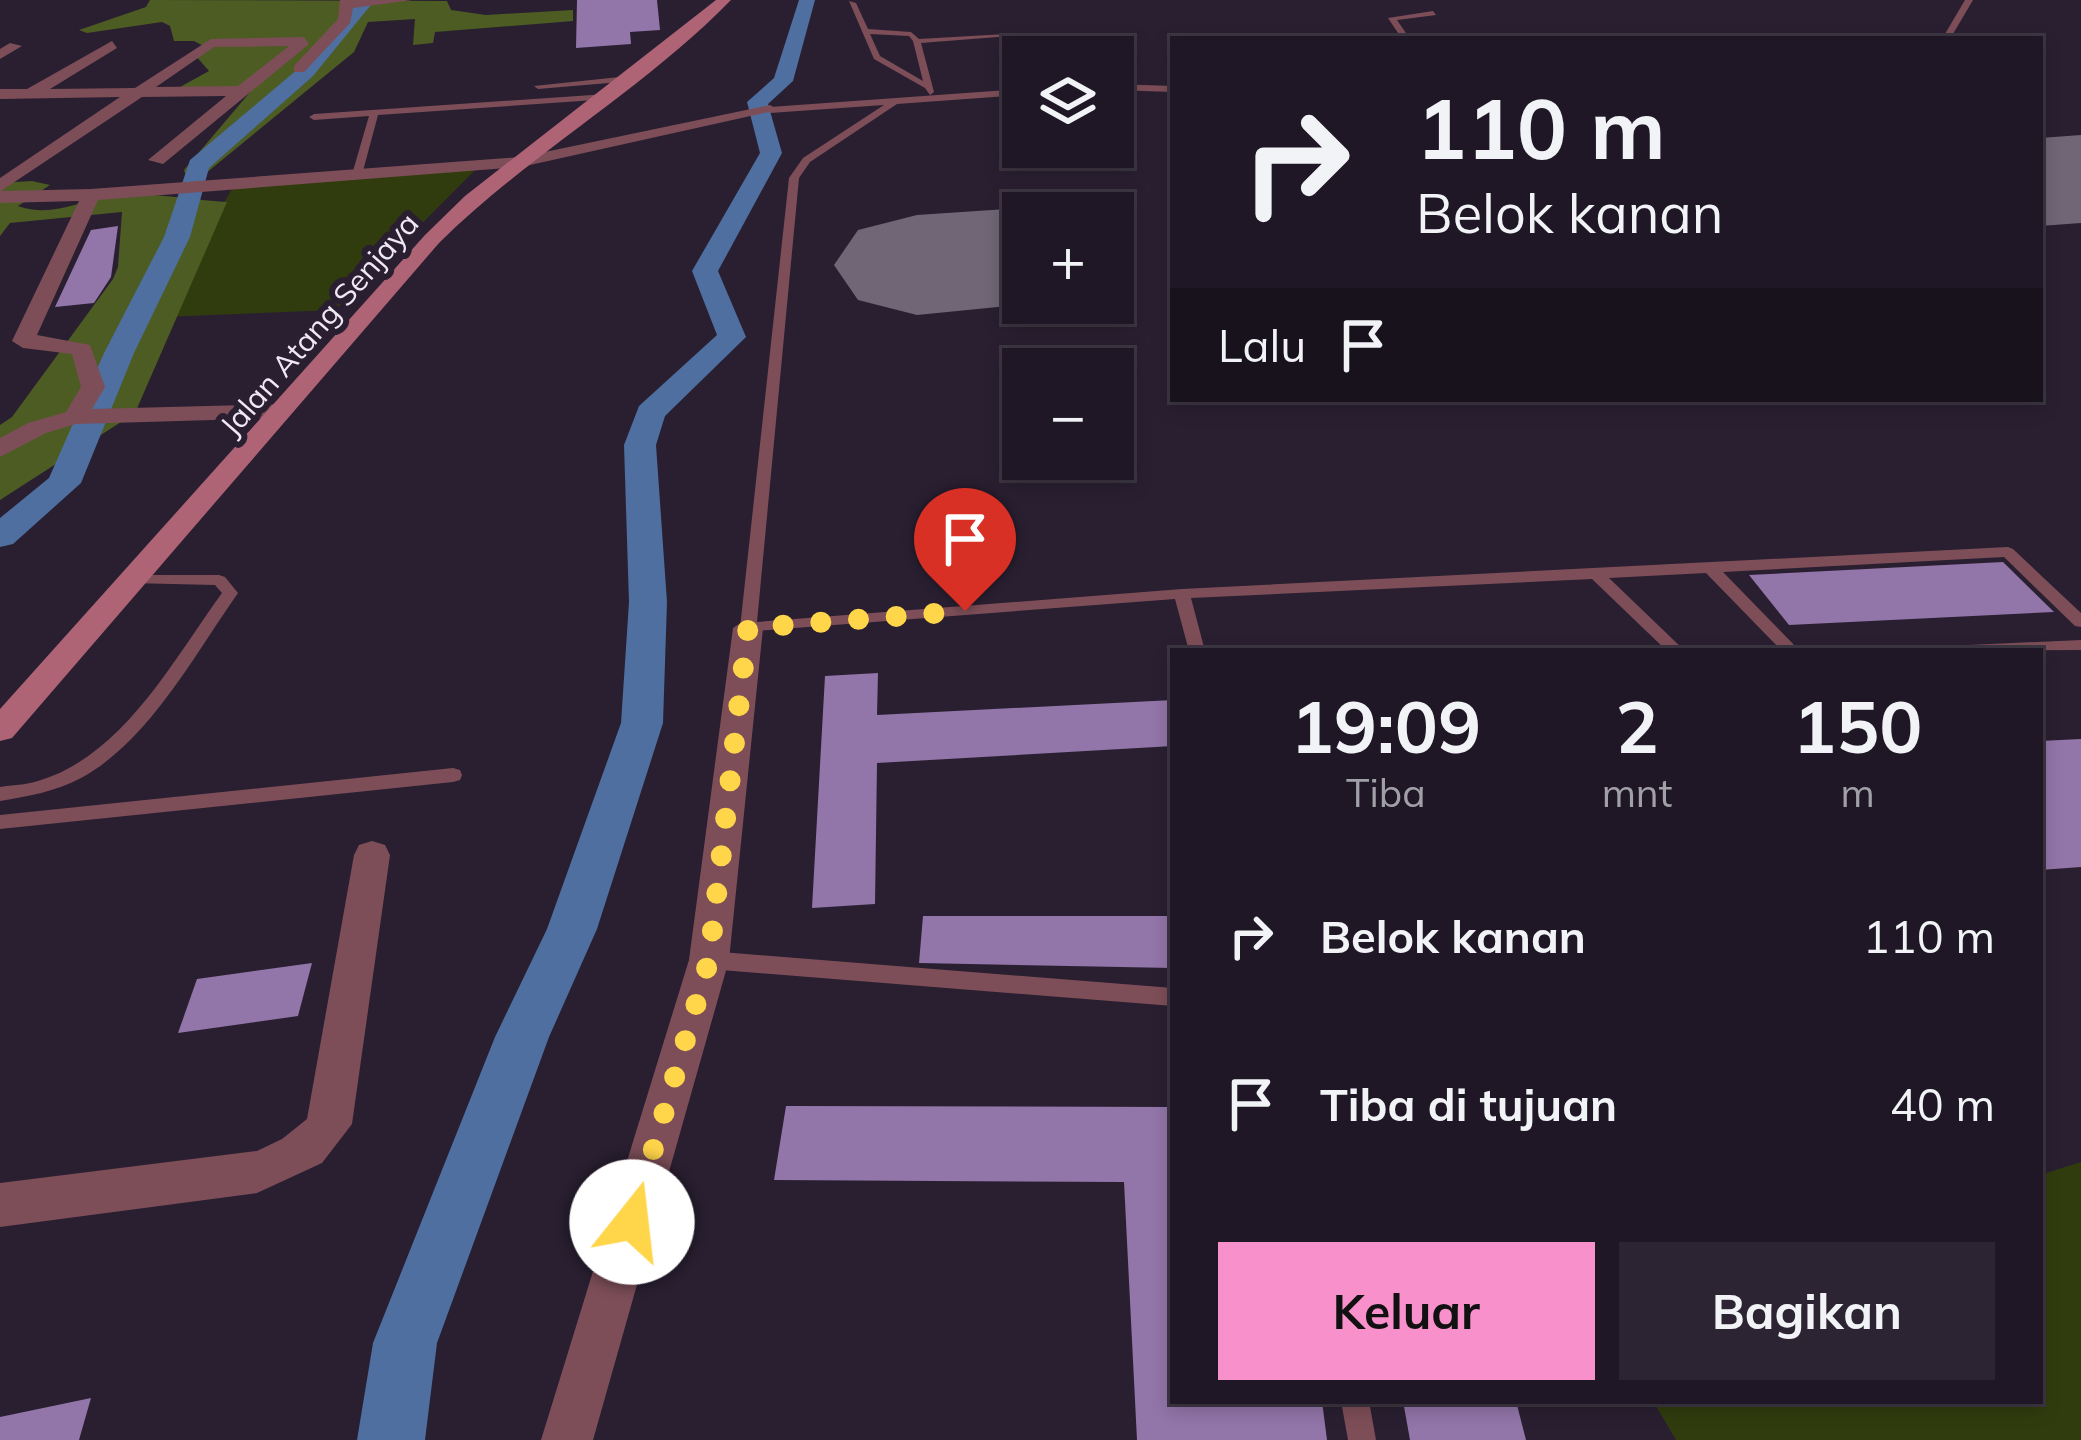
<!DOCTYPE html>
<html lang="id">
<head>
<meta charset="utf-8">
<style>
	:root { --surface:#1f1725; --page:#2c2432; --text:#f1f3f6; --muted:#a19fa7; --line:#3c3642; --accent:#f890cc }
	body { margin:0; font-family:Mulish,sans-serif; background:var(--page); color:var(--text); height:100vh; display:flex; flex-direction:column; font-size:45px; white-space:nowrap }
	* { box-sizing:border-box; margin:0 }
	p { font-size:39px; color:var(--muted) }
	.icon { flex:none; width:66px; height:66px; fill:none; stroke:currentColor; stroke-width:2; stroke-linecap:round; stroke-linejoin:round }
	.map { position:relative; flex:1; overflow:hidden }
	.details { position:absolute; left:1170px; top:648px; width:873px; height:756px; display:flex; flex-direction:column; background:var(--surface); border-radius:0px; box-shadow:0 6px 18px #0003,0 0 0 3px var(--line) }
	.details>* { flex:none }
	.top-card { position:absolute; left:1170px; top:36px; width:873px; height:366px; border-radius:0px; box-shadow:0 6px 18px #0003,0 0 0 3px var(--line); background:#1f1725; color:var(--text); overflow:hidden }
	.fabs { position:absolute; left:1002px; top:36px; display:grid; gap:24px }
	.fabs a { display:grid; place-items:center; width:132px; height:132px; border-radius:0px; background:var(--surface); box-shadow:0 6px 18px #0003,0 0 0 3px var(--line); font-size:60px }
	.pin { position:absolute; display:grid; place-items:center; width:102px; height:102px; color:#fff; margin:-123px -51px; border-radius:50% 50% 50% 0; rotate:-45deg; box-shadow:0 0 12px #0007 }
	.pin .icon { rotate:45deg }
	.me { position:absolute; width:132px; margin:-66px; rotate:16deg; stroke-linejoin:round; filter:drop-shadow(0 0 9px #0008) }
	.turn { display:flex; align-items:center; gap:42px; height:252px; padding:0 48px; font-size:54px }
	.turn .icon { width:156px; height:156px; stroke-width:2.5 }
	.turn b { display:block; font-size:84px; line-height:102px }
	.then { display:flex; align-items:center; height:114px; padding:0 48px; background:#0003; gap:24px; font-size:45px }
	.eta { display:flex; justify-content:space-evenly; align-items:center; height:204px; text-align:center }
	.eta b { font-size:72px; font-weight:700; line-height:84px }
	.primary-button { display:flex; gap:24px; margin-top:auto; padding:24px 48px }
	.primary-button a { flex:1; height:138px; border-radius:0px; background:var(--accent); color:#111; font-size:48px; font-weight:700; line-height:138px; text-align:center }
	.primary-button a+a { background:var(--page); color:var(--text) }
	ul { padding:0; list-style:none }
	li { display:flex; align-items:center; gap:36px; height:168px; padding:0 48px }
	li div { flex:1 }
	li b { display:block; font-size:45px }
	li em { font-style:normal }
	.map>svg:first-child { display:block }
</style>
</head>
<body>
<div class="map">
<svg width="2081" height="1440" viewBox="0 0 2081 1440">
	<rect width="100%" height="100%" fill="#291f31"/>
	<g fill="#313c0e">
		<path d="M478 167 336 310 161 317 235 183Z"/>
		<path d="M2081 1162V1440H1676L1653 1401H2040V1175Z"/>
	</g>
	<g fill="#4c5c22">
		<path d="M150 0 447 1 451 10 486 15 573 10V21L435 32 433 43 413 45 415 19 368 22 354 52 189 187 184 170 251 91 171 92 209 71 195 55 209 49 194 41H174L170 26 162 22 87 33 79 30 146 7Z"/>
		<path d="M32 181 50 185 18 206C52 218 78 201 111 196 148 191 191 200 227 202L135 413 0 500V425L12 417 113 279 118 267 122 212 10 223 0 236V183Z"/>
	</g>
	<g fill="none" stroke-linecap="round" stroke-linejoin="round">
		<g fill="#4e6f9f" fill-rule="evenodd">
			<path d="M358 0H375L313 76 209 168 190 237 134 353 81 483 13 544 0 547V518L49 478 104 353 164 237 190 160 299 68Z"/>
			<path d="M799 0H815L793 81 768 104 782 153 718 271 746 337 665 416 656 445 667 602 663 723 597 929 549 1037 437 1343 425 1440H357L373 1343 495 1037 547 929 621 723 629 602 624 445 639 406 717 335 692 271 760 153 747 102 774 78Z"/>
		</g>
		<g fill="#706676" fill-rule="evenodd">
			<path d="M2081 135V223L2040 226V138Z"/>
			<path d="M1023 208 1045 213H1023V303H1037L917 315 858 300 834 265 858 230 917 215Z"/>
		</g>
	</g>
	<g fill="#9275a9">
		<path d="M577 0H657L660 30 630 32 631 44 576 48Z"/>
		<path d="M118 226 111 277 94 303 55 307 91 230Z"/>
		<path d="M2003 562 2054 612 1789 625 1749 575Z"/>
		<path d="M878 673 877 715 1173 700V746L877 763 875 904 812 908 825 676Z"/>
		<path d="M2081 739V867L2040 870V741Z"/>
		<path d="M923 916H1173V968L919 963Z"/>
		<path d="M312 963 298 1016 178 1033 197 979Z"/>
		<path d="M786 1106 1173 1107V1401H1322L1327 1440H1137L1124 1182 774 1180Z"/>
		<path d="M91 1398 79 1440H0V1417Z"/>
		<path d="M1403 1401H1516L1526 1440H1410Z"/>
	</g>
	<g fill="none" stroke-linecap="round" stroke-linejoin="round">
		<g fill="#7d4e58" fill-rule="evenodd">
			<path d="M1965 0H1973L1950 39H1942Z"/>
			<path d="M849 1 856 3 868 29 911 32 919 39 1006 34 1010 36 921 43 934 92 930 95 925 88 874 59ZM870 34 909 36 913 41 923 81 880 56Z"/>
			<path d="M1433 11 1436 15 1397 20 1410 39H1402L1388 18Z"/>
			<path d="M629 76 632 81 538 89 534 86Z"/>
			<path d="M1113 84 1173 86V92L1113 90Z"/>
			<path d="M1023 89V95L897 104 810 162 799 178 757 622 1182 589 2008 547 2013 549 2081 613V627L2075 626 2004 557 1723 572 1800 651H1782L1706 573 1609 578 1685 651H1667L1592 579 1191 598 1205 651H1189L1175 599 742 632 740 628 789 178 803 158 884 105 770 113 766 110 770 107Z"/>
			<path d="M607 94 610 99 378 115 363 171 358 174 353 171 369 116 314 120 309 117 314 114Z"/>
			<path d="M136 575H219L225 577 238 593C195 654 148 742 81 778 55 792 28 796 0 801V787C12 785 26 785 38 781 123 756 173 660 222 593L215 585 130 583 128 580 130 577Z"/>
			<path d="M2081 640V650L1939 651 1947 646Z"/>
			<path d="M453 768 460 770 462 775 460 780 453 782 0 829V815Z"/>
			<path d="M709 951 1173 988V1006L709 969 701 966 698 960 701 954Z"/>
			<path d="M1341 1401H1369L1376 1440H1348Z"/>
		</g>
		<g fill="#7d4e58" fill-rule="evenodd">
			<path d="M340 0H412L353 8 350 23 304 72H294V66L338 19Z"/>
			<path d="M304 37 309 44 163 164 148 160 226 96 142 97 1 191 91 189 521 157 770 105 778 110 521 167 98 200 37 335 90 345 105 387 92 409 282 404 294 411 282 418 76 424 46 433 0 457V438L28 423 66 412 81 387 72 354 23 348 12 341 79 201 0 203V178L120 97 0 99V89H27L112 41 117 48 50 89 135 88 211 39ZM289 46 238 86 156 87 214 47Z"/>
			<path d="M10 43 22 46 0 59V49Z"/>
			<path d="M748 618 763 628 729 960 593 1440H541L689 960 733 628Z"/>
			<path d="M372 841 385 845 390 855 352 1124 322 1163 257 1193 0 1227V1183L257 1151 282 1139 307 1119 354 855 359 845Z"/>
		</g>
		<path fill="#af6476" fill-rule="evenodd" d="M716 0H731C642 91 529 154 439 243L12 738 0 741V709L425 235 465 196Z"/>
	</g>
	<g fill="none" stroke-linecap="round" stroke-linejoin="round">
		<path stroke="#ffd54a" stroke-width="21" stroke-dasharray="0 37.8" d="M632 1222 709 960 748 628 965 611"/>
	</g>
	<g text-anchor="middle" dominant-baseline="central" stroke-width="12" stroke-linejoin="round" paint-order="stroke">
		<g font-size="30" fill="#efe8f5" stroke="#291f31">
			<text transform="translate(319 324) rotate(-49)">Jalan Atang Senjaya</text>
		</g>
	</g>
</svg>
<div class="fabs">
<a><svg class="icon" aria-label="layers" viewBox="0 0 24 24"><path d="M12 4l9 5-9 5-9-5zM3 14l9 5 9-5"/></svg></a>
<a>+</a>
<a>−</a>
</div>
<div class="pin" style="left:965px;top:611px;background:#d93025"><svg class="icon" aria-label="arrive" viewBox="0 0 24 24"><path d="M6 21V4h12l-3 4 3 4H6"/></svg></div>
<svg class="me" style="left:632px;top:1222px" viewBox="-20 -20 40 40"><circle r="19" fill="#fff"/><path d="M0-13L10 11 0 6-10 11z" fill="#ffd54a"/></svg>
<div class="top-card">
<div class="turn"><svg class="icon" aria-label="right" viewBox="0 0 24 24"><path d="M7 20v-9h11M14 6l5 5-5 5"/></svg><div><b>110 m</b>Belok kanan</div></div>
<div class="then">Lalu<svg class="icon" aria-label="arrive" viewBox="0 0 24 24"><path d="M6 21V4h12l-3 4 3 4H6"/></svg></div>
</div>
<section class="details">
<div class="eta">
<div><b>19:09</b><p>Tiba</p></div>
<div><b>2</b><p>mnt</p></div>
<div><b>150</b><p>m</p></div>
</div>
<ul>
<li><svg class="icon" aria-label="right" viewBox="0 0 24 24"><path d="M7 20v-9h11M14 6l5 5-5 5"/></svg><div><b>Belok kanan</b></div><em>110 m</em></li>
<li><svg class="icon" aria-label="arrive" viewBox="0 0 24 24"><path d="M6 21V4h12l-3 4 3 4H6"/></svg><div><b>Tiba di tujuan</b></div><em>40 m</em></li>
</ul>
<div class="primary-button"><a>Keluar</a><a>Bagikan</a></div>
</section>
</div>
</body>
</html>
